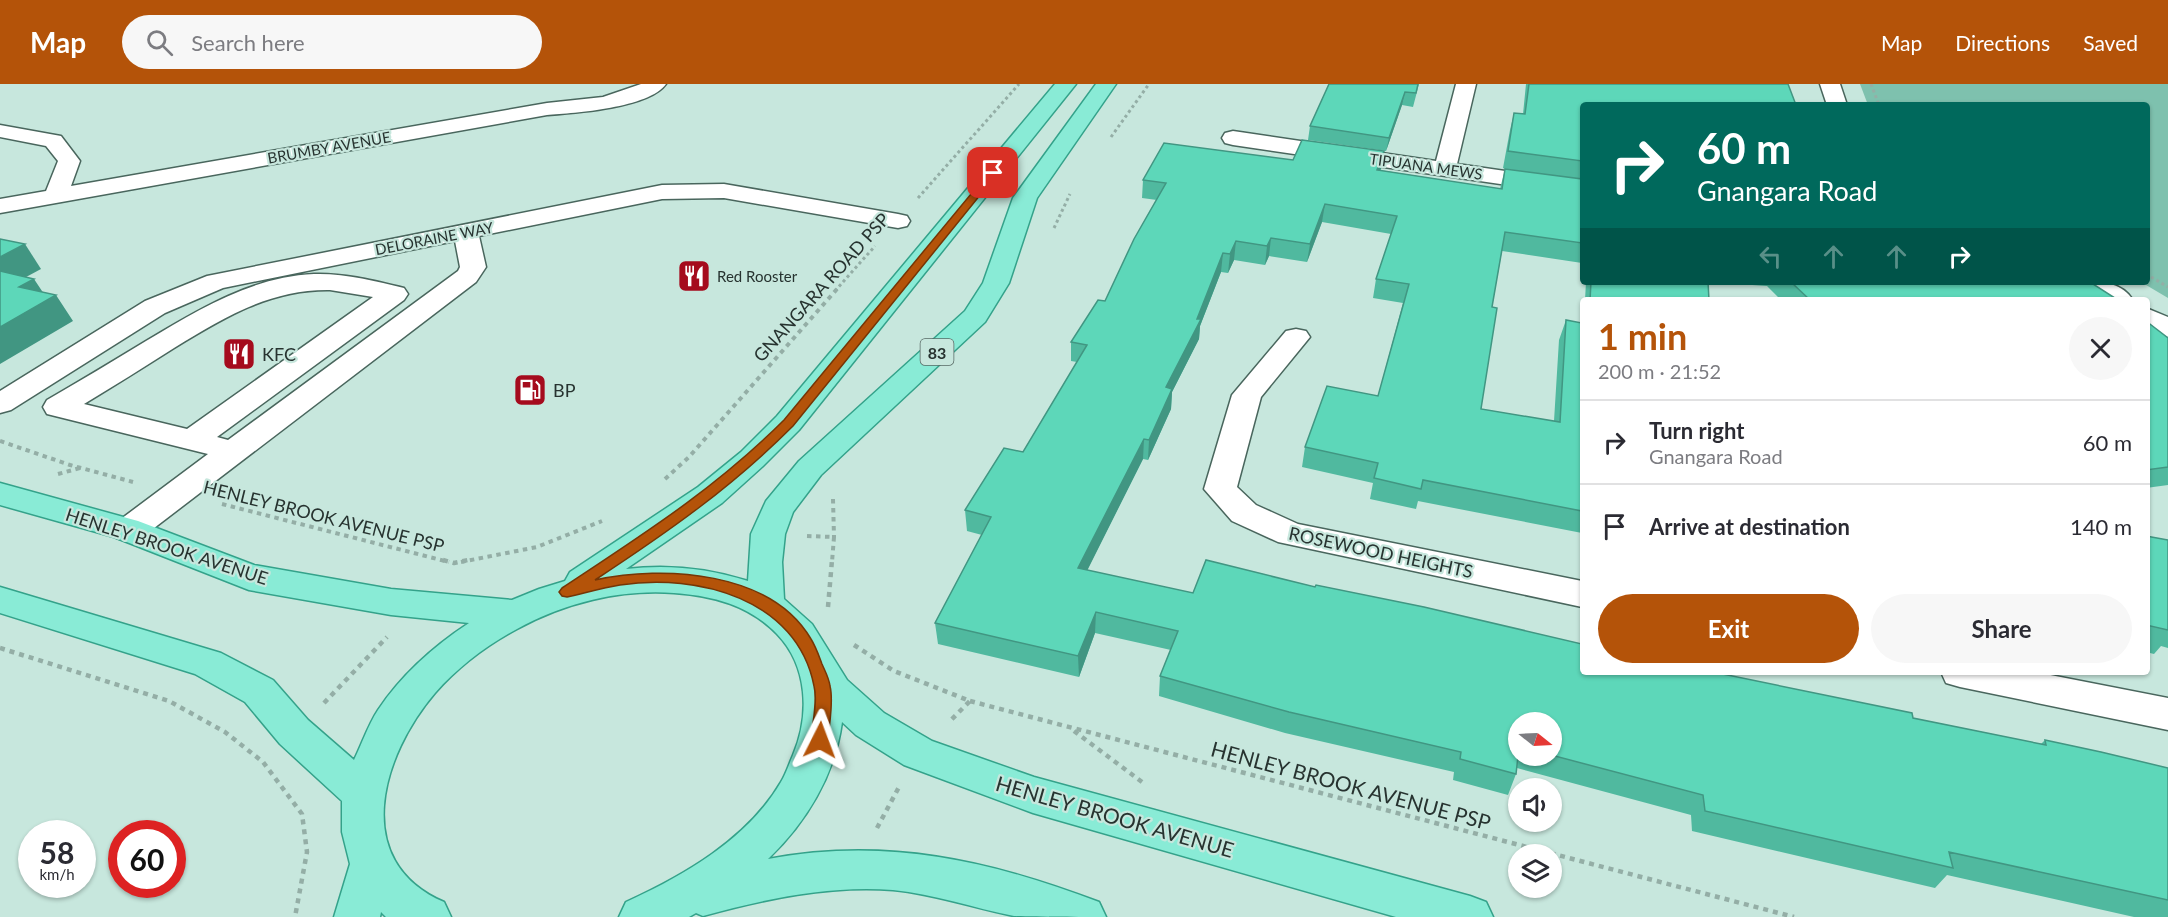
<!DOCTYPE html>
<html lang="en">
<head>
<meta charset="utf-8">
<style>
	:root { --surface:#fff; --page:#f7f7f7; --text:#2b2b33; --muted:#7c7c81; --line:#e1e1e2; --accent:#b45309 }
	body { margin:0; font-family:Lato,sans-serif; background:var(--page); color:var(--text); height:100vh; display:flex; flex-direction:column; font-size:22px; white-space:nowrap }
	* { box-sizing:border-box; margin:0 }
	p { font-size:20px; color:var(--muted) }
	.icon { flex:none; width:33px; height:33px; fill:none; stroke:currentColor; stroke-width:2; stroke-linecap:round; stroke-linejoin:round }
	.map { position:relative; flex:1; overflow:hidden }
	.drawer { position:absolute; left:1580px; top:213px; width:570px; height:378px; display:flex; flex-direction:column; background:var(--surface); border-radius:6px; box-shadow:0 2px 4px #0004 }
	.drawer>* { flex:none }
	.top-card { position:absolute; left:1580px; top:18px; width:570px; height:183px; border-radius:6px; box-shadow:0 2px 4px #0004; background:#00695c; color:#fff; overflow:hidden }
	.needle { width:39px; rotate:108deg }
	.buttons { position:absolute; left:1508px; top:628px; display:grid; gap:12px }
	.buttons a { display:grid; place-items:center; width:54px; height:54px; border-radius:50%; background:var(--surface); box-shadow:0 2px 4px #0004; font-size:30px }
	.speed { position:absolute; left:18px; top:736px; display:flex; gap:12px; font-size:30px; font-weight:700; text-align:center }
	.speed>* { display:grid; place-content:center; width:78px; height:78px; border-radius:50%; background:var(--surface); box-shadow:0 2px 4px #0004; line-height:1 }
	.speed small { font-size:15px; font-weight:400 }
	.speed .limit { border:9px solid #d22; background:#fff; color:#111 }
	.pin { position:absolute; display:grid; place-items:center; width:51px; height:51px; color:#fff; margin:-26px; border-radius:12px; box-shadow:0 3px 9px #0006 }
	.me { position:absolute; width:66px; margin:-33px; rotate:3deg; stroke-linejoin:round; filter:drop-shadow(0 0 4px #0008) }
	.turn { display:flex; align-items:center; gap:21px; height:126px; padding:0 18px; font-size:27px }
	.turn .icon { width:78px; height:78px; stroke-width:2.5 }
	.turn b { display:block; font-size:42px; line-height:51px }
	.lanes { display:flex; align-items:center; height:57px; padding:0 18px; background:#0003; justify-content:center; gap:30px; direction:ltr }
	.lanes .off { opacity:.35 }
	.round { display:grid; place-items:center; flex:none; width:63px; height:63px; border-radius:32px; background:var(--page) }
	.head { display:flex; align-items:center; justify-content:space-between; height:102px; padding:0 18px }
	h1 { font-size:36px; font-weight:700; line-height:45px; color:var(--accent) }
	.primary-button { display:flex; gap:12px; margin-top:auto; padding:12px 18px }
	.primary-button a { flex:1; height:69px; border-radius:36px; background:var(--accent); color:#fff; font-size:24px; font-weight:700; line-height:69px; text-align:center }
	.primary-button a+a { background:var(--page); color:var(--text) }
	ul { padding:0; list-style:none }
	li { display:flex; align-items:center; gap:18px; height:84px; padding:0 18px; border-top:2px solid var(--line) }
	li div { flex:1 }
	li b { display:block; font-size:22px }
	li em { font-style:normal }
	header { display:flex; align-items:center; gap:36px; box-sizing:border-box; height:84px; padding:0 30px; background:var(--accent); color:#fff }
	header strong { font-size:28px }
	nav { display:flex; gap:33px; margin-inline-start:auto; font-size:21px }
	.search { width:420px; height:54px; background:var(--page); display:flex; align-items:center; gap:15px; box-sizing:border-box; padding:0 21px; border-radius:33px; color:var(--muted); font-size:22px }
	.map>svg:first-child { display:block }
</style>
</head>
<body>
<header>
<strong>Map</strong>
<div class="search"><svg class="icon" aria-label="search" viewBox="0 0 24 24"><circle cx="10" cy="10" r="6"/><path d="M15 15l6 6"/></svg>Search here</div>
<nav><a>Map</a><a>Directions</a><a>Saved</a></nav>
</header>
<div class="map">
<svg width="2168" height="833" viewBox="0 0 2168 833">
	<rect width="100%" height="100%" fill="#c7e7dd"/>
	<path fill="#7ec1ae" d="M1860 0H2168V214L2141 198H2146V21H1868Z"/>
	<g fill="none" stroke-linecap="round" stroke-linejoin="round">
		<g stroke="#49665d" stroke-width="3">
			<g id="minor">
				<path d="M641 0H666C649 24 575 29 547 31L0 129V115L46 107 58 77 46 62 0 53V41L61 52 80 77 71 102 547 19 603 13Z"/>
				<path d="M1456 0H1476L1457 80 1582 98V112L1233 61 1225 59 1222 54 1225 49 1233 47 1436 77Z"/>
				<path d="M1820 0H1840L1847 21H1827Z"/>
				<path d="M724 100 898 130 907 132 910 137 907 142 898 144 724 114 662 115 479 152 486 183 476 198 141 454 129 458 117 454 112 446 117 438 208 370 47 330 43 323 47 316C80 297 113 277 146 257 198 226 251 193 314 190 344 189 375 197 404 204L408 210 404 216 217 353 228 356 458 187 460 183 455 157 223 204 165 229 11 326 0 329V307L145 217 207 192 662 101ZM330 206 373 213 187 345 84 320C114 302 144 283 174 264 223 234 270 205 330 206Z"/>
				<path d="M2077 198C2098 198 2120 196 2133 216 2112 216 2090 218 2077 198Z"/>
				<path d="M2146 224 2168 233V253L2146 244Z"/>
				<path d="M1296 245 1306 247 1310 253 1261 313 1237 403 1256 421 1298 440 1582 497V523L1278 458 1232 437 1204 405 1232 311 1286 247Z"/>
				<path d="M1941 588H2035L2168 614V646L1960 603 1946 599Z"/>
			</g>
		</g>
		<g stroke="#34a28a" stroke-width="3">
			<path id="major" d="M1055 0H1076L799 346 763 382 722 419 626 485C667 480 708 484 748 497L751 450 766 417 799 377 965 227 983 199 1013 114 1096 0H1116L1037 114 1009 199 985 238 821 391 793 428 785 450 782 478 784 515 812 540 847 596 884 629 932 657 1034 693 1470 812 1486 818 1493 833H1396L1033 729 904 681 856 651 842 638C835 691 806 739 768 775 885 753 989 776 1099 818L1106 833C1081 833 1036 833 1014 832 973 824 935 810 893 806 829 801 765 815 703 832L696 829 689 833H619L626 818C683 792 748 755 781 698 786 690 789 680 793 671 810 631 808 582 777 550 749 521 714 512 674 509 620 505 564 519 517 545 487 561 457 584 435 609 382 671 349 777 444 818L451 833H386L381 828 380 833H334L350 780 342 748V717L280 660 245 618 195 590 0 529V503L221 569 273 596 308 636 354 676C362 660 368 641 378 626 402 590 434 562 469 539L391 531 249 506 114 453 0 421V399L138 437 254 481 391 505 512 516 539 505 565 497 570 488 698 403 741 368 777 332Z"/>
		</g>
		<g stroke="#94aea6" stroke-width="3" stroke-dasharray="3 3" stroke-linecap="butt">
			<path d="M1871 0 1879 21"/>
			<path d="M1111 53 1149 0"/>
			<path d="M918 114 1019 0"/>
			<path d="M1054 144 1070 110"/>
			<path d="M2146 190 2168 203"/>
			<path d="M835 207 875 162"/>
		</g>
		<g stroke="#94aea6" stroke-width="4" stroke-dasharray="4.5 4.5" stroke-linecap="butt">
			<path d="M0 357 70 381 133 398"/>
			<path d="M58 390 80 384"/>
			<path d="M665 395 689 373 837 205"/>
			<path d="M833 415 834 453"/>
			<path d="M222 420 449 478"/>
			<path d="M807 452 834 453 832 478"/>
			<path d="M461 478 537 463 602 437"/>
		</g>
		<g stroke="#94aea6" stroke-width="4.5" stroke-dasharray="5 5" stroke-linecap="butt">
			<path d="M443 476 454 479 468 476"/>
			<path d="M828 523 832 476"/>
			<path d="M854 561 894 587 970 617 949 638"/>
			<path d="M0 564 169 617 225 648 263 678 302 730 307 768 295 833"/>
			<path d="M970 617 1794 833"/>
			<path d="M324 619 387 553"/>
			<path d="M1074 647 1142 698"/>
			<path d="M877 744 899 703"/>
		</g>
		<use href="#minor" fill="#fff" fill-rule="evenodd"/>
		<use href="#major" fill="#89ebd6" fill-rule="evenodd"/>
	</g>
	<g fill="#50b99f" fill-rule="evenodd">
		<path d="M1329 0H1419L1413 23 1402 21 1386 67 1308 56 1310 42Z"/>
		<path d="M1526 0H1788L1582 21V179L1502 167 1492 223 1481 325 1554 337 1559 256 1566 236 1582 239V449L1418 417 1416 425 1370 415 1373 399 1302 383 1305 363 1378 312 1403 219 1373 214 1376 195 1391 150 1322 138 1307 178 1269 172 1265 181 1234 176 1228 189 1221 188 1200 242 1199 255 1172 308 1171 325 1148 376 1143 375 1087 486 1193 509 1582 588 1913 634 2041 660 2045 656 2168 684V833H2134L1947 791 1935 804 1692 747 1691 731 1517 684 1516 690 1508 711 1453 696 1454 688 1285 649 1159 612 1160 592 1171 566 1095 549 1079 593 938 560 935 539 982 451 967 447 965 426 1023 368 1077 278 1071 277V258L1105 217 1157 116 1142 114 1143 96 1380 86 1500 105 1505 85 1503 84 1510 46 1514 29 1523 30ZM1518 639H1551V672H1518Z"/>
		<path d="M1586 198H2090L2118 216H1781L1767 202 1708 198 1709 216H1585Z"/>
		<path d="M2146 237 2168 254V401L2146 404Z"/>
		<path d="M2146 452 2168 456V564L2161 562 2154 570 2146 568Z"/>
	</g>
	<g fill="#419682">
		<path d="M1405 8 1402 21 1386 67 1389 54Z"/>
		<path d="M1384 67 1381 85 1374 103 1377 86Z"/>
		<path d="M1325 120 1322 138 1307 178 1310 160Z"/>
		<path d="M1271 154 1269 172 1265 181 1267 162Z"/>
		<path d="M1236 157 1234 176 1228 189 1230 170Z"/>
		<path d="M25 160 41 185 0 207V173Z"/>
		<path d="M1223 169 1221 188 1200 242 1199 255 1172 308 1171 325 1148 376 1149 356 1166 303 1197 235Z"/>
		<path d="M34 195 48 216 56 211 73 237 0 280V243L19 203Z"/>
		<path d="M1144 355 1143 375 1078 505V484Z"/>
		<path d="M1096 528 1095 549 1079 593 1078 572Z"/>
	</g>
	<g fill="#5dd7b9" stroke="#419682" stroke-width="1.5">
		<path d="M1329 0H1418L1416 9 1405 8 1389 54 1310 42Z"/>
		<path d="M1529 0H1788L1796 21H1582V77L1508 67 1514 29 1525 30Z"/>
		<path d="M1302 56 1384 67 1377 86 1502 105 1505 85 1582 95V159L1505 148 1492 223 1497 224 1481 325 1560 338 1566 236 1582 239V427L1423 396 1421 405 1374 394 1378 379 1305 363 1327 302 1378 312 1409 200 1376 195 1397 132 1325 120 1310 160 1271 154 1267 162 1236 157 1230 170 1223 169 1197 235H1201L1166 303 1172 305 1149 356 1144 355 1078 484 1193 509 1206 476 1315 503 1316 501 1424 523 1582 560V588H1713L1912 629 1913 634 2046 661 2045 656 2101 668 2168 684V816L1949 768 1953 784 1705 727 1703 711 1551 671V639H1518V672L1516 690 1460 675 1461 668 1289 628 1160 592 1178 547 1096 528 1078 572 935 539 991 433 965 426 1004 364 1023 368 1087 261 1071 258 1098 216 1105 217 1134 155 1166 99 1143 96 1164 59 1293 76Z"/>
		<path d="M0 155 25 160 0 173Z"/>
		<path d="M0 187 34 195 19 203 56 211 0 243Z"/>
		<path d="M1591 198H1708L1709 216H1590Z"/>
		<path d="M1791 198H2090L2118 216H1810Z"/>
		<path d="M2146 237 2168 254V383L2146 386Z"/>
		<path d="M2146 452 2168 456V546L2146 541Z"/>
	</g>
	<path fill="#b45309" stroke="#753606" stroke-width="1.5" d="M990 87 998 89 793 342C731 404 668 448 595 496 664 481 771 487 811 555 816 563 819 572 822 580 825 587 829 594 830 602 834 618 829 640 828 656L826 661 820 663 814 661 811 656C812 640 818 618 814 602 797 515 698 489 620 501 602 504 585 509 567 513L562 512 559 508 562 504C642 451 715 405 784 336Z"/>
	<defs>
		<g id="restaurant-square" transform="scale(1.725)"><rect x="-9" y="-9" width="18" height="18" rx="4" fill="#a50b1d" stroke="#c7e7dd"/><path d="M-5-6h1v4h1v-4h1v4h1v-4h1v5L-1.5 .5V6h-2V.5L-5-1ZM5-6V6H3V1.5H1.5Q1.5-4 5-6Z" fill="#fff"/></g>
		<g id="fuel-square" transform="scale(1.725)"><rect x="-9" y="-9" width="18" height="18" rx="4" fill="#a50b1d" stroke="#c7e7dd"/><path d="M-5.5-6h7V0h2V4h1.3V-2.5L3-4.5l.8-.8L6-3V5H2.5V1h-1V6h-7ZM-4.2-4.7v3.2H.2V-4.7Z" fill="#fff"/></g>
	</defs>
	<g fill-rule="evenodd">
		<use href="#restaurant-square" x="694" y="192"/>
		<use href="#restaurant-square" x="239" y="270"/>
		<use href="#fuel-square" x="530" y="306"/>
	</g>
	<g text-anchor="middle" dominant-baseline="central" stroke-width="4.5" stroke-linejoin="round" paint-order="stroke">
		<g font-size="15" fill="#273330" stroke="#c7e7dd">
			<text transform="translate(329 63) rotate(-10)">BRUMBY AVENUE</text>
			<text transform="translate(1426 82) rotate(8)">TIPUANA MEWS</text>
			<text transform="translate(434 154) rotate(-11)">DELORAINE WAY</text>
		</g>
		<g font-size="15" fill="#273330" stroke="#c7e7dd" text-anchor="start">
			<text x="717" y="192">Red Rooster</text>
		</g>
		<rect fill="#c7e7dd" stroke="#576964" stroke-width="1.5" x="920.5" y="255" width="33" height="26" rx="4.5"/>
		<g font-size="16" font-weight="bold" fill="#273330">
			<text x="937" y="268">83</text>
		</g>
		<g font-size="18" fill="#273330" stroke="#c7e7dd">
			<text transform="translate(821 203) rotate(-48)">GNANGARA ROAD PSP</text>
			<text transform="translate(324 432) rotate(14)">HENLEY BROOK AVENUE PSP</text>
			<text transform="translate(167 462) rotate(18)">HENLEY BROOK AVENUE</text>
			<text transform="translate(1381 468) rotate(12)">ROSEWOOD HEIGHTS</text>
		</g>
		<g font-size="18" fill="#273330" stroke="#c7e7dd" text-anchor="start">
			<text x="262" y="270">KFC</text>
			<text x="553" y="306">BP</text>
		</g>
		<g font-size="21" fill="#273330" stroke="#c7e7dd">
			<text transform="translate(1351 701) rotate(15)">HENLEY BROOK AVENUE PSP</text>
			<text transform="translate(1115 732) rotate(16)">HENLEY BROOK AVENUE</text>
		</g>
	</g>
</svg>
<div class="buttons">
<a><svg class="needle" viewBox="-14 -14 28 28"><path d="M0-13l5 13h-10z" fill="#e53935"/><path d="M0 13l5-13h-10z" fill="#7c7c81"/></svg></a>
<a><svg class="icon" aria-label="sound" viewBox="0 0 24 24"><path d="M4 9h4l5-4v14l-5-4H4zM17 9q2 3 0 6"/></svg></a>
<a><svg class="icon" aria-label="layers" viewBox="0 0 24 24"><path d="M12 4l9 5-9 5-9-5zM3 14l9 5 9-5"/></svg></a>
</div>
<div class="speed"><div>58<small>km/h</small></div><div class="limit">60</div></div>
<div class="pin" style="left:993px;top:89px;background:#d93025"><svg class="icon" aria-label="arrive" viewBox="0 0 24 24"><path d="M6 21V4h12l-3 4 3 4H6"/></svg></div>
<svg class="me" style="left:820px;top:656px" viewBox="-20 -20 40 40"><path d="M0-17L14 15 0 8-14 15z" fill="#b45309" stroke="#fff" stroke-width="4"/></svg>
<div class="top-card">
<div class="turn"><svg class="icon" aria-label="right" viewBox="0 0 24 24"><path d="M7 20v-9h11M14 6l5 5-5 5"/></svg><div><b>60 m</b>Gnangara Road</div></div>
<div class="lanes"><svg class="icon off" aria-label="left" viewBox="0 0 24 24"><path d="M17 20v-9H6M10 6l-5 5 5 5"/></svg><svg class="icon off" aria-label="ahead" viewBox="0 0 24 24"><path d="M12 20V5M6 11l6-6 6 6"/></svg><svg class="icon off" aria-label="ahead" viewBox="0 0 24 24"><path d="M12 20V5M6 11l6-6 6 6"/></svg><svg class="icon" aria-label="right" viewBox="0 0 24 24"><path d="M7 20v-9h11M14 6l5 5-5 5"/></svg></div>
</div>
<section class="drawer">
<div class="head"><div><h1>1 min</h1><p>200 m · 21:52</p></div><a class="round"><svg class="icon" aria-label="close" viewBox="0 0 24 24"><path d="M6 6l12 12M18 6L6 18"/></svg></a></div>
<ul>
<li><svg class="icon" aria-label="right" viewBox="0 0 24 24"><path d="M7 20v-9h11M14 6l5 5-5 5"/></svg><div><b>Turn right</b><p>Gnangara Road</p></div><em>60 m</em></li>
<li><svg class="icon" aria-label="arrive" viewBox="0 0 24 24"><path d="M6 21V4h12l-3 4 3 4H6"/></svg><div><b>Arrive at destination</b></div><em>140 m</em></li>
</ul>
<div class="primary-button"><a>Exit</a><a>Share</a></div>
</section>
</div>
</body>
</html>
